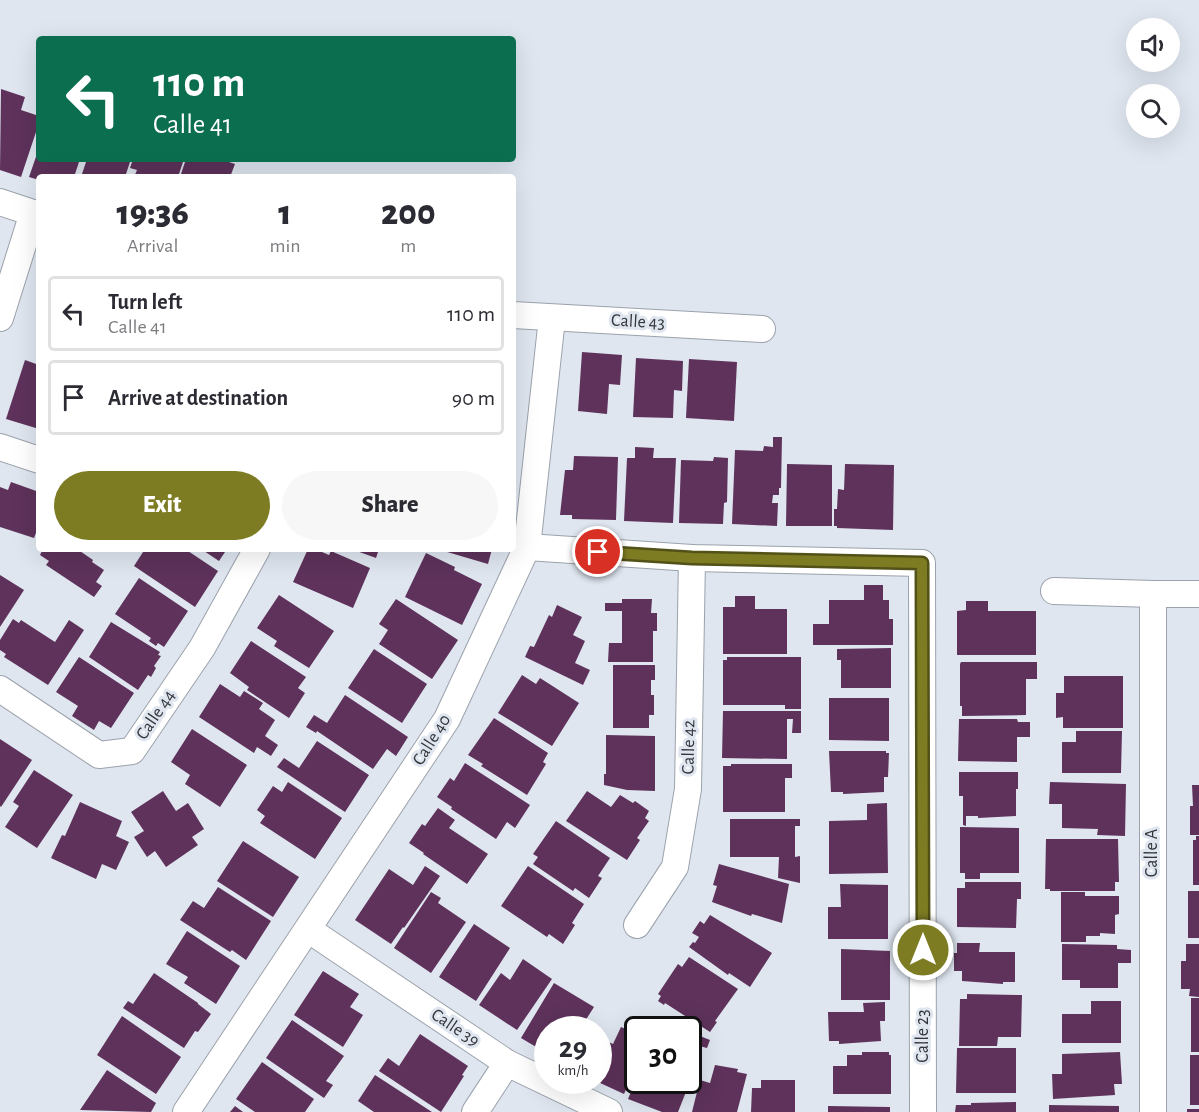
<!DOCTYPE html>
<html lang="en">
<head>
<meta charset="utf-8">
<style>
	:root { --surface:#fff; --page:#f7f7f7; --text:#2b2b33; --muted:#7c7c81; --line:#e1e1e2; --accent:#7e7c23 }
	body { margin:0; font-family:"Alegreya Sans",sans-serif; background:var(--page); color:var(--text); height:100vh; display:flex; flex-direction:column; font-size:22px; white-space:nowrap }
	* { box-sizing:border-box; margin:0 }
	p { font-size:20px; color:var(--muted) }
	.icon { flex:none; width:33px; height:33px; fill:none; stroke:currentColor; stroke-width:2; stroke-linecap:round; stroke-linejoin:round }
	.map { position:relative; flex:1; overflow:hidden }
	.panel { position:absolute; left:36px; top:174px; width:480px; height:378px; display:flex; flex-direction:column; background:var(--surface); border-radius:6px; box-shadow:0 6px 24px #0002 }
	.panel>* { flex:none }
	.top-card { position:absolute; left:36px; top:36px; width:480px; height:126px; border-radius:6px; box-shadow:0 6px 24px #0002; background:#0b6e4f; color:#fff; overflow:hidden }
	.fabs { position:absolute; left:1126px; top:18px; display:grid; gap:12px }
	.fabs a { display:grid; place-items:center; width:54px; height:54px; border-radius:50%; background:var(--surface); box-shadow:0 6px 24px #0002; font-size:30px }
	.speed { position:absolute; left:534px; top:1016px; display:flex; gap:12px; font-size:30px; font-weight:700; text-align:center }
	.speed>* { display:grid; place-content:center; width:78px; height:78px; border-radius:50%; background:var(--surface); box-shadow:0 6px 24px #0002; line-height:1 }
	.speed small { font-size:15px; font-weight:400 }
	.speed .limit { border:3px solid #111; border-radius:9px; background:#fff; color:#111 }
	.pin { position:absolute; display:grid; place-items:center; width:51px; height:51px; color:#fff; margin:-26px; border:3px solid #fff; border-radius:50%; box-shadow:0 2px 6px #0007 }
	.me { position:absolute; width:66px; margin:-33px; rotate:0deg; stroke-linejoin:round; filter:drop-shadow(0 0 4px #0008) }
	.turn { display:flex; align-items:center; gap:21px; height:126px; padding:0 18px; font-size:27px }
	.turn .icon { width:78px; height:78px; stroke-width:2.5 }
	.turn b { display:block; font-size:42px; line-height:51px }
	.eta { display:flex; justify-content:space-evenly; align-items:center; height:102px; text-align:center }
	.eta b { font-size:36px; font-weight:800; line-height:42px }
	.action { display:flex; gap:12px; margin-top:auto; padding:12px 18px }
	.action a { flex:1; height:69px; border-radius:36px; background:var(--accent); color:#fff; font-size:24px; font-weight:800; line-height:69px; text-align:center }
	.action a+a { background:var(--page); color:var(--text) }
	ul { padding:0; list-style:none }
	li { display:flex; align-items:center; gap:18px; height:75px; margin:0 12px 9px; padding:0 6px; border:3px solid var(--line); border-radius:6px }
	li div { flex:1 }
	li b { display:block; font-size:22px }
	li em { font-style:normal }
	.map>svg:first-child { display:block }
</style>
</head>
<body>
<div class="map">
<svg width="1199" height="1112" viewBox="0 0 1199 1112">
	<rect width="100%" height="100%" fill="#dfe6f0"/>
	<g fill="#5e325b">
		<path d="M1 89 25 97 21 110 39 116V123L21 177 0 170Z"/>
		<path d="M39 148V159H80L74 177H39V180L29 177Z"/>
		<path d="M87 159H131L125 177H81Z"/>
		<path d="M133 159 164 160 184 159 178 177H134L137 170 130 168Z"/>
		<path d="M186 159H220L235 164 230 177H180Z"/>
		<path d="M513 339H516L515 390H513Z"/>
		<path d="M582 352 622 355 620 385 609 384 607 414 578 411Z"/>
		<path d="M636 358 683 361 682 391 674 390 673 418 633 417Z"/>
		<path d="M689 359 737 362 734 421 686 418Z"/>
		<path d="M25 360 39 365V429L6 419Z"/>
		<path d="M773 437H782L781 488H779V495H773L772 503H778L777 526 732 524 735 450 763 451 764 446 773 447Z"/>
		<path d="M635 447 654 448 653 458H676L673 523 624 521 627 458H635Z"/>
		<path d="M574 456 618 457 616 520 572 519V515H560L565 470H573Z"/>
		<path d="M714 457 728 458 727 502 724 503 723 524 679 523 681 460 713 461Z"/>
		<path d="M787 464 832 465V526H786Z"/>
		<path d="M845 464 894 465 893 530 837 528V526H834V509H837L838 489 844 490Z"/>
		<path d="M11 482 39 492V525L34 538 0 527V487L8 490Z"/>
		<path d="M40 549H77L93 560 92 562 104 570 96 582 102 586 94 597 46 565 49 561 40 555 42 551Z"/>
		<path d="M145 549H185L218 571 195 607 134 566Z"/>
		<path d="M201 549H227L219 561Z"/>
		<path d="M308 549H315L329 555 331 551 370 568 353 608 293 582Z"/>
		<path d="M351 549H379L376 558Z"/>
		<path d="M437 549H492L488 564Z"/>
		<path d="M426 553 455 567 454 570 482 584 462 625 405 597Z"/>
		<path d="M0 575 24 590 0 627Z"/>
		<path d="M139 578 188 611 164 647 158 643 156 646 149 641 151 638 115 614Z"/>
		<path d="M864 585H883V600H889V619H893V645H813V624H829V600H864Z"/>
		<path d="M279 595 334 631 309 668 274 646 277 641 257 628Z"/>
		<path d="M735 596H755V609H787V654H723V607H735Z"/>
		<path d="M396 599 458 640 432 679 379 644 388 630 379 624Z"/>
		<path d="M622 599H652L651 613H657V631H653V662H608L609 643H622V611H605V603H622Z"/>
		<path d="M966 601H988V611H1036V655H957V611L966 610Z"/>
		<path d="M557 605 582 617 573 635 585 641 575 663 590 670 583 685 525 657 530 646 534 647 549 615 552 617Z"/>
		<path d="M13 619 19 623 21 620 55 642 69 620 84 630 48 685 4 657 6 654 0 650V640Z"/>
		<path d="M111 622 160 652 158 655 161 656 154 666 156 668 151 677 148 675 138 690 89 657Z"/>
		<path d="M251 641 306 677 298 688 305 693 289 718 247 690 249 687 230 673Z"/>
		<path d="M891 648V688H841V660H837V649Z"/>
		<path d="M374 649 427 684 402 723 348 688Z"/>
		<path d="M79 657 134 693 111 728 99 721 94 730 72 716 78 706 56 692Z"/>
		<path d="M727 657H801V709H785V705H723V660H727Z"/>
		<path d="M961 662H1037V679H1026V715L962 716V706H960V664Z"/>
		<path d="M613 665H655V680H651V695H654V715H649V728H613Z"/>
		<path d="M522 675 536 684 540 678 579 703 552 746 498 713Z"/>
		<path d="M1064 676H1123V728H1063V717L1056 718V693H1064Z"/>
		<path d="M220 684 240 697 244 691 263 703 259 709 275 720 265 736 278 745 271 756 257 747 254 753 199 717Z"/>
		<path d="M345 695 408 737 396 756 387 749 373 769 317 731 316 733 306 727 314 715 327 723Z"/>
		<path d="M829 698H889V741L829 740Z"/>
		<path d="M723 711H801V733H792L793 719H787V759L722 758Z"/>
		<path d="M494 718 548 753 543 762 546 764 527 795 481 766 483 764 468 755Z"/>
		<path d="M959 719H1017L1018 722H1030V737H1017V762L958 761Z"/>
		<path d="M192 729 247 765 220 807 185 784 190 775 171 762Z"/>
		<path d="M1076 731H1122L1121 773H1062V742H1076Z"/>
		<path d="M606 735 655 736V791L627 790 604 785V774H606Z"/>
		<path d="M0 739 32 760 1 807 0 806Z"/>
		<path d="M317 741 369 775 345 812 277 767 284 758 299 768Z"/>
		<path d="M829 751H886V753H889L888 777H884V792L843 794V792H831Z"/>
		<path d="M465 763 530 805 515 828 507 822 496 839 451 809 452 807 437 797 450 778 454 781Z"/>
		<path d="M731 764H792V778H785V812H723V766H731Z"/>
		<path d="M34 770 73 795 37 848 5 827 19 806 13 802Z"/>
		<path d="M959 772H1018V789H1016V816L978 818V816H966V826L963 825V796H959Z"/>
		<path d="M288 782 342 818 315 859 260 823 265 816 257 810 273 786 282 792Z"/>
		<path d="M1050 782 1126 784 1125 836 1097 835 1098 829 1062 828V804H1049Z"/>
		<path d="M1192 785H1199V835H1190V806H1193Z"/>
		<path d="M163 791 176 811 188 803 204 829 192 837 198 845 166 867 155 851 147 857 134 837 144 831 131 812Z"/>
		<path d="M587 791 611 807 620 795 633 803 635 801 649 811 645 818 649 821 637 838 640 840 627 860 566 821Z"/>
		<path d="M80 802 122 821 116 836 129 842 116 870 102 864 96 879 51 858 62 835 65 836Z"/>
		<path d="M887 803 888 873 829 874V821L867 820V804Z"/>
		<path d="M438 808 455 820 449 828 488 854 467 884 423 854 424 853 409 843 422 824 425 826Z"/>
		<path d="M730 819H800V826H795V857L800 856V883L778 878 779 857H730Z"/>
		<path d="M556 821 610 858 598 876 602 878 589 898 575 888 573 891 533 864 538 857 533 854Z"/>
		<path d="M960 827 1019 828V873H980V879H965V873H960Z"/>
		<path d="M1196 836H1199V885H1193V840H1196Z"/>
		<path d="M1046 839H1118L1119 882H1115V891H1050V889H1045Z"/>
		<path d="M243 841 299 877 273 917 217 881Z"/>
		<path d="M719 864 789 884 782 923 752 914 751 916 712 902 717 886 713 885Z"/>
		<path d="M425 866 440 876 404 928 403 927 391 944 355 920 389 869 413 885Z"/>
		<path d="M528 866 584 904 572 923 575 925 563 944 549 934 547 937 501 906Z"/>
		<path d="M965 882H1021V899H1017L1016 928 957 927V888H965Z"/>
		<path d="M840 884 888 885V939H828V907H841Z"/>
		<path d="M218 887 271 921 246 960 232 950 230 952 180 920 193 901 204 908Z"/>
		<rect x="1188" y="891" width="11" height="47"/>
		<path d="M431 892 441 898 438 903 466 922 431 973 394 948Z"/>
		<path d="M1061 892H1085V896H1119V914L1115 915V934L1100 933V936H1086V942H1061Z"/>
		<path d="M710 915 772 953 750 987 729 973 728 975 689 947 693 942 695 943 699 937 692 933 700 921 704 924Z"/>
		<path d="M474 924 510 948 476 1001 439 977Z"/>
		<path d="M187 931 240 966 216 1004 184 983 188 977 166 964Z"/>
		<path d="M957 943H980L979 952H1015V982H1003V984L962 981V971H954V953H957Z"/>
		<path d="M1062 944 1117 945V949L1131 950V963H1118V988H1080V980H1062Z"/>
		<path d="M1186 944H1199V997L1189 996 1190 989H1181V961H1186Z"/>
		<path d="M841 949 890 951V1000H841Z"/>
		<path d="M689 957 738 989 715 1021 717 1022 710 1032 665 1003 664 1005 658 1001 661 996 658 994 678 964 682 967Z"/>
		<path d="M523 959 552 979 517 1030 479 1005 501 973 510 980Z"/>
		<path d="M323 971 359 994 350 1007 363 1015 343 1047 294 1015Z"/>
		<path d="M154 973 198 1003V1004L211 1014 198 1032 195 1031 184 1048 123 1008 128 1001 133 1004Z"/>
		<path d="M554 983 594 1007 580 1029H548V1054L521 1038Z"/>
		<path d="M967 994 1022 995 1021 1037H998L997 1046H959L960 999H967Z"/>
		<rect x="1191" y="998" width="8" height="54"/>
		<path d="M1091 1001H1121V1043H1062V1014H1091Z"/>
		<path d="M885 1002V1021H880L881 1041 839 1044V1041H829L828 1012H864L863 1003Z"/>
		<path d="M122 1016 181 1057 156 1094 97 1055Z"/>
		<path d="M292 1020 344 1056 326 1081 333 1085 324 1098 266 1058Z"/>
		<path d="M621 1027 638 1034V1064L624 1094 598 1082V1047L602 1039 613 1044Z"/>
		<path d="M420 1034 468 1066 462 1075 464 1076 441 1112 379 1071 388 1058 399 1066Z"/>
		<path d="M688 1035 699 1039 700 1036 710 1040 707 1048 699 1046 694 1057 699 1059 678 1112H662L628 1099 636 1080H688Z"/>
		<path d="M957 1048H1016V1093H956Z"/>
		<path d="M862 1052H889V1055H891V1094H833V1066H847V1055H862Z"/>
		<path d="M1120 1052 1122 1084H1114L1115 1095 1053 1099 1052 1074H1062V1054Z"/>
		<rect x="1190" y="1055" width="9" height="50"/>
		<path d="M262 1062 314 1099 305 1112H255L236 1099Z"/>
		<path d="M715 1065 738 1069 737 1072 747 1074 737 1112H692L700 1080 710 1083Z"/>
		<path d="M107 1070 156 1103 151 1112 80 1110Z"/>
		<path d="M375 1075 432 1112H374L358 1101Z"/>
		<path d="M761 1080H795V1112H751L752 1088H761Z"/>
		<path d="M1016 1102V1112H955L956 1105H971V1103Z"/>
		<path d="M1049 1105 1119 1106V1112H1049Z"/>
		<path d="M235 1106 243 1112H230Z"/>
		<path d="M828 1106 890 1107V1112H828Z"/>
		<rect x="1187" y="1109" width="12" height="3"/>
	</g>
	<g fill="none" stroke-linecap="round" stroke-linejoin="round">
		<g stroke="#9ba2ab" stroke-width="28">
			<g id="street">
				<path d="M0 202 39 215"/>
				<path d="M513 315 762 329"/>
				<path d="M0 318 33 213"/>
				<path d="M0 447 39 460"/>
				<path d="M527 547 692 558 922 563 923 1112"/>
				<path d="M1054 591 1153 594H1199"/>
				<path d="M0 689 99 755 132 751 202 648 257 549"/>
				<path d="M637 925 675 867 688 789 692 558"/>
				<path d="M309 930 507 1063 609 1112"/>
				<path d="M186 1112 447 719 527 547 552 318"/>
				<path d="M475 1112 507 1063"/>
				<path d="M1153 1112V594"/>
			</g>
		</g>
		<use href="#street" stroke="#fff" stroke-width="26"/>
	</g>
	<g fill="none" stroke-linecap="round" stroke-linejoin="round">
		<g stroke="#525117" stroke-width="15">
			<path id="route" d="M598 552 692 558 922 563 923 950"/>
		</g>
		<use href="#route" stroke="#7e7c23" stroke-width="10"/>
	</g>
	<g text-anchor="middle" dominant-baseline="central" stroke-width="6" stroke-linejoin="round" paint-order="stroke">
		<g font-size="18" fill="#33363a" stroke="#dfe6f0">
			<text transform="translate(638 322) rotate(3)">Calle 43</text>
			<text transform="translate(156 715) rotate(-56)">Calle 44</text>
			<text transform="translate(432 740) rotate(-58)">Calle 40</text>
			<text transform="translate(689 747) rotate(-89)">Calle 42</text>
			<text transform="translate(1152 853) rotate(-90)">Calle A</text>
			<text transform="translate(455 1028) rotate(34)">Calle 39</text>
			<text transform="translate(923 1036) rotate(-90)">Calle 23</text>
		</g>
	</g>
</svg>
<div class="fabs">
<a><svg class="icon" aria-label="sound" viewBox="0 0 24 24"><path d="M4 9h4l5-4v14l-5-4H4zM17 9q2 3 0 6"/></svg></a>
<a><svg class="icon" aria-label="search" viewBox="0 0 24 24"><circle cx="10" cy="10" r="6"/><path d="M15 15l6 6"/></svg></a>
</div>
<div class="speed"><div>29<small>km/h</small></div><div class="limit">30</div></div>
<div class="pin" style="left:598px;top:552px;background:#d93025"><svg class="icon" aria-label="arrive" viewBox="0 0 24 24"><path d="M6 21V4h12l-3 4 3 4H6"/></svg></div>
<svg class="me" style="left:923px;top:950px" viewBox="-20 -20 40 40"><circle r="17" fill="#7e7c23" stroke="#fff" stroke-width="3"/><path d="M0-11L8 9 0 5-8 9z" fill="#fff"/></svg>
<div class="top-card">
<div class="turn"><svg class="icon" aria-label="left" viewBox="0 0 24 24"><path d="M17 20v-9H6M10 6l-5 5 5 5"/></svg><div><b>110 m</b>Calle 41</div></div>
</div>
<section class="panel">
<div class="eta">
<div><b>19:36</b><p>Arrival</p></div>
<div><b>1</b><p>min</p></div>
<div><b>200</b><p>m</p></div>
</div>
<ul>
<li><svg class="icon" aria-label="left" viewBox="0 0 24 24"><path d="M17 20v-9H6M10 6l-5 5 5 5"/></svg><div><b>Turn left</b><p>Calle 41</p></div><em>110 m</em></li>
<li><svg class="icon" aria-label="arrive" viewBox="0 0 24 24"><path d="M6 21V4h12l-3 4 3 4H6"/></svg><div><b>Arrive at destination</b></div><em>90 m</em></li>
</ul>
<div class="action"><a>Exit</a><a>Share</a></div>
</section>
</div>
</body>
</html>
